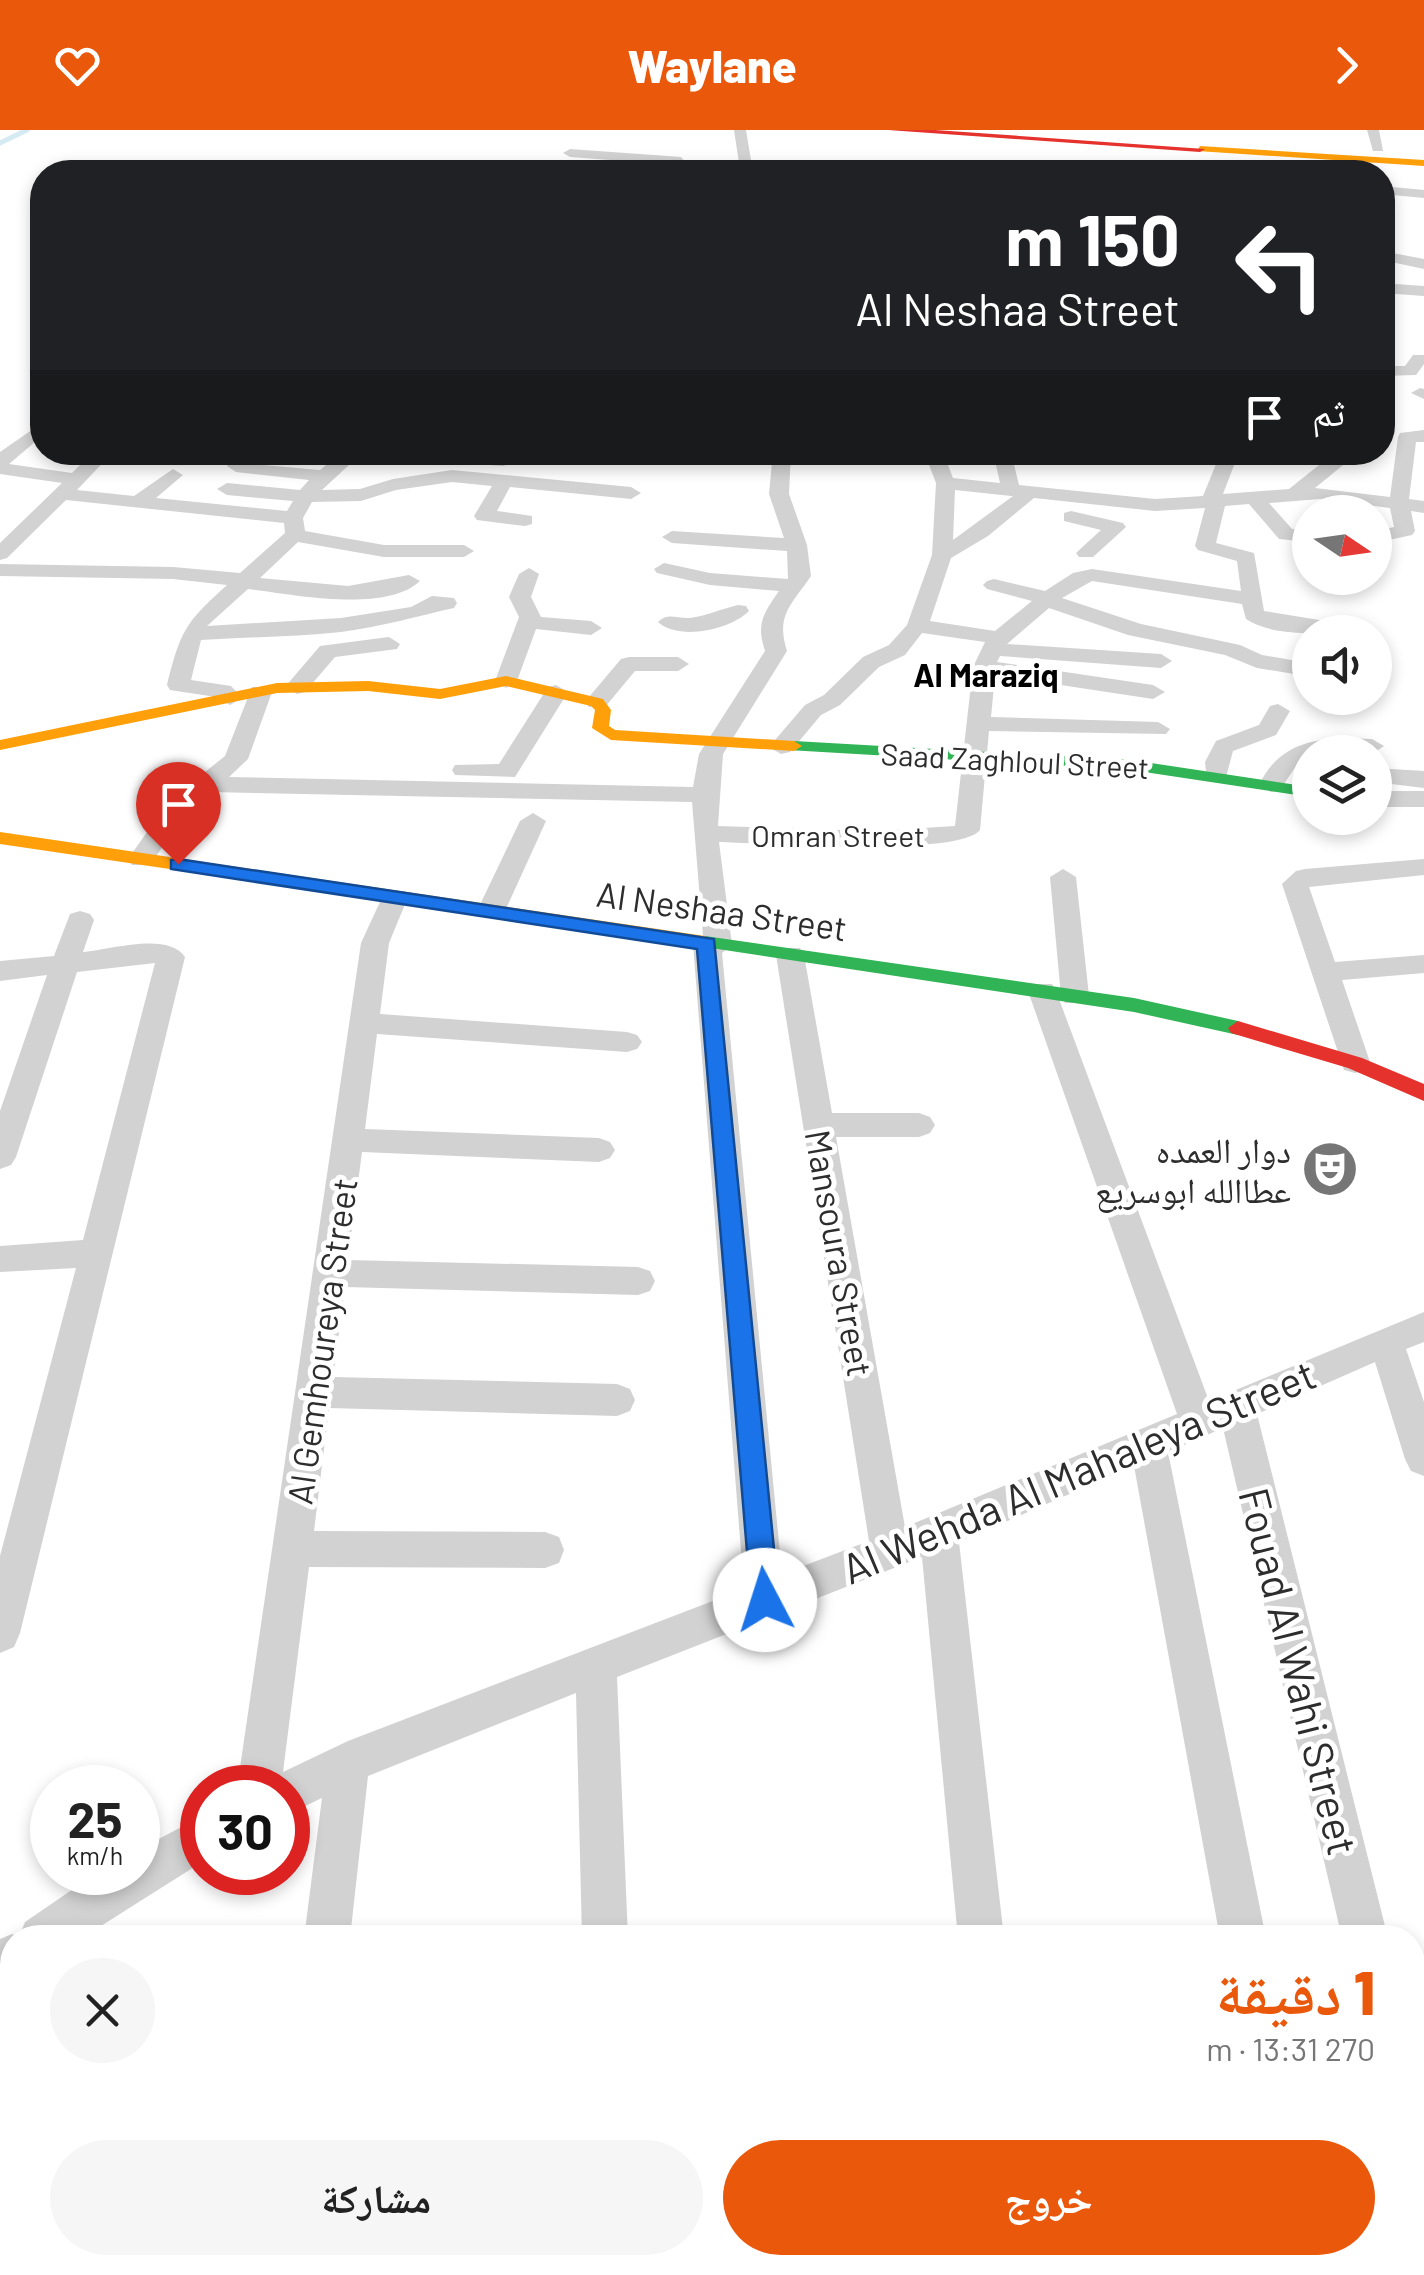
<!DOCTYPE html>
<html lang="ar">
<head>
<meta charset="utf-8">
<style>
	:root { --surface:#fff; --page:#f6f6f6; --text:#222; --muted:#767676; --accent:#ea580c }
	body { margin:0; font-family:Barlow,"Noto Naskh Arabic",sans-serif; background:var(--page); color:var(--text); direction:rtl; height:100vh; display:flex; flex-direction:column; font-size:38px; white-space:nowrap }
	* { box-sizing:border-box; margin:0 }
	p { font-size:32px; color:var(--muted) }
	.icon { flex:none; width:55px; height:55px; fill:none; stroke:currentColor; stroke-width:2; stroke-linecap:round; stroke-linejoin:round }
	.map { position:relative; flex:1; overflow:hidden; direction:ltr }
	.drawer { position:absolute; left:0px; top:1795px; width:1425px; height:350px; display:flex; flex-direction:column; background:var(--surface); border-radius:40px 40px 0 0; box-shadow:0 5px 15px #0003; direction:rtl }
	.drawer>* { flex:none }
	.guide { position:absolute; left:30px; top:30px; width:1365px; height:305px; border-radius:40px; box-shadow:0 5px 15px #0003; direction:rtl; background:#202124; color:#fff; overflow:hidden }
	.needle { width:65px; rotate:103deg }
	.fabs { position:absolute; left:1292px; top:365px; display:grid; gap:20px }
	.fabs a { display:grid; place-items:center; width:100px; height:100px; border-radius:50%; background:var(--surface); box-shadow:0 5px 15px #0003; font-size:50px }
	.speed { position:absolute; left:30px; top:1635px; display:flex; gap:20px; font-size:50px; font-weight:700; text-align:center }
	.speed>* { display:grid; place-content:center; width:130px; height:130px; border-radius:50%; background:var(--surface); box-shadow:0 5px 15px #0003; line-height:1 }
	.speed small { font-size:25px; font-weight:400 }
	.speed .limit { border:15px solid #d22; background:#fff; color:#111 }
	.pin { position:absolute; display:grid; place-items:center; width:85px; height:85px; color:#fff; margin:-102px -42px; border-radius:50% 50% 50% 0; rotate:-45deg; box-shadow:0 0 10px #0007 }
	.pin .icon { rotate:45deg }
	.me { position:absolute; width:110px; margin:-55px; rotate:355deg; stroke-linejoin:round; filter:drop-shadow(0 0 8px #0008) }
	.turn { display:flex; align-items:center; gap:35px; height:210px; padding:0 50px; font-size:45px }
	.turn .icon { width:130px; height:130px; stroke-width:2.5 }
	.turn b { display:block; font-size:70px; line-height:85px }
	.then { display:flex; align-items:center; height:95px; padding:0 50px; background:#0003; gap:20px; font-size:38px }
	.round { display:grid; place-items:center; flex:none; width:105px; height:105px; border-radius:52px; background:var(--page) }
	.headline { display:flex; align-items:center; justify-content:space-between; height:170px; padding:0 50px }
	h1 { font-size:60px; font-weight:800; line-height:75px; color:var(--accent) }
	.cta { display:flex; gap:20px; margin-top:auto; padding:20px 50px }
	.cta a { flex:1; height:115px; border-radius:60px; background:var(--accent); color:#fff; font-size:40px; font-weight:800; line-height:115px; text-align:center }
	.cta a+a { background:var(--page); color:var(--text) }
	header { display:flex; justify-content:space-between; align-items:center; height:130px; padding:0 50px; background:var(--accent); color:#fff; font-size:45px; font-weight:800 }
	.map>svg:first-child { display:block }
</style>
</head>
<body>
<header><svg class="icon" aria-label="forward" viewBox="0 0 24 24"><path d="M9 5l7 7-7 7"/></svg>Waylane<svg class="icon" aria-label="heart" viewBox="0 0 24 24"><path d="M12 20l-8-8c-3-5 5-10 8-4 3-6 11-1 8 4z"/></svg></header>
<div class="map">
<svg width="1424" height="2145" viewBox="0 0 1424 2145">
	<rect width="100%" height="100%" fill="#fff"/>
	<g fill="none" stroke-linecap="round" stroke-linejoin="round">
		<path stroke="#d5eaf3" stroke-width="5" d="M0 13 27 0"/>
		<g fill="#d2d2d2" fill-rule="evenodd">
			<path d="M734 0H746L753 42 680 41 675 40V35L570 27 563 23 570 19 681 27 686 33H739Z"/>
			<path d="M1367 0H1379L1383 21H1373Z"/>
			<path d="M1382 56 1424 60V68L1382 64Z"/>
			<path d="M1382 121 1424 129V139L1382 130Z"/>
			<path d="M1382 153 1424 156V166L1382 163Z"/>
			<path d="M1413 225H1424V234L1416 245 1382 246V236H1405Z"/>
			<path d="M1420 258 1424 259V269L1411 263Z"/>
			<path d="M36 297 42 298V306L9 334 72 343 93 322H113L77 360 134 366 173 339 183 345 156 368 287 381 293 371 227 365 217 359 227 353 300 360 309 350 236 342 227 336 229 332 320 340 342 322H363L322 360 360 359 393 349 452 340 631 357 641 363 631 369 510 357 497 381 532 386V394L525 396 477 390 474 386 492 356 452 352 396 360 361 371 312 372 303 388 305 401 384 415H464L474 421 464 427H384L298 412 260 448 348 456 409 445 420 451C385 484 291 464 248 459L207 496 341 488 411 477 432 466 454 468 457 473 454 478C418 486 380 497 341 502 294 507 247 507 201 510L191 550 231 556 242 568 230 575 216 567 170 560 167 555C181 500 185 493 227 455L173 449 0 446V434L173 437 240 443 285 403 284 393 66 370 7 428 0 430V413L62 353 0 344V322Z"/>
			<path d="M1424 300V312H1416L1409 369 1424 371V383L1411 381 1415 401 1412 405 1375 413V401L1394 397 1390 378 1320 369 1269 373 1292 399 1310 400V412L1279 409 1249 374 1225 376 1216 413 1254 423 1264 481 1350 495 1361 502C1326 502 1277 509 1246 489L1242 474 1092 451 1062 468 1141 494 1240 515 1262 525 1297 531 1310 526V542L1300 545 1257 538 1225 525 1128 505 1049 478 1007 514 1161 524 1172 531 1161 538 1000 526 997 532 1153 555 1165 562 1153 569 995 545 991 587 1158 592 1170 599 1166 604 989 601 980 700C960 727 760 713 719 712L732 815 722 823 782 1444 869 1411 776 825 780 818H800L804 825 832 983H919L930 987 935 995 930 1003 919 1007H836L905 1397 1177 1284 1028 861 1032 854H1052L1056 861 1209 1271 1424 1182V1212L1406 1219 1424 1272V1346L1411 1341 1405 1329 1375 1232 1257 1284 1388 1808H1342L1223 1298 1168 1322 1266 1808H1220L1134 1336 959 1412 1004 1808H958L922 1427 617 1547 628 1808H582L576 1563 368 1646 350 1808H304L322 1668 288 1684V1658H237L361 813 385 761H405L408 767 389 813 380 884 627 902 637 905 642 912 637 919 627 922 377 904 365 999 599 1008 610 1012 615 1020 610 1028 599 1032 362 1022 348 1130 638 1137 650 1141 655 1151 650 1161 638 1165 345 1157 333 1247 617 1254 630 1259 635 1270 630 1281 617 1286 329 1278 314 1401 545 1402 559 1407 564 1420 559 1433 545 1438 309 1437 283 1642 348 1611 744 1459 693 814 703 806 692 672 211 662 187 681 150 735H132L128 729 169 671 225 626 252 557H268L272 562 248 629 229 647 693 657 699 624 765 521C756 494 763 484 779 461L710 455 657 443 654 439 664 433 710 443 788 449 787 421 672 413 662 407 672 401 784 408 769 364 773 322H791L789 364 807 415 811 446C793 473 775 485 787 521L723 624 718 696 875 701 955 696 973 537 985 512 922 503 905 525 879 537 840 575 821 585 790 622 781 624 769 617 805 575 824 565 863 527 889 515 907 495 932 425 936 353 924 322H943L953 348 1000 353 993 322H1011L1019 355 1155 369 1203 366 1221 322 1238 325 1223 364 1289 359 1334 323 1346 322 1350 327 1348 331 1315 358 1390 367 1398 307 1400 303ZM955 360 1011 366H1013L953 410ZM1034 368 1155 381 1205 378 1195 416 1198 420 1237 431 1241 461 1092 439 1073 443 1045 461 994 449 987 451 983 455 987 459 1032 471 995 501 930 491 951 428 988 406Z"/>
			<path d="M441 322H579L580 324 571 330 524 329 503 336 450 332 443 330Z"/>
			<path d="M1071 381 1123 393 1126 397 1093 427H1079L1076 423 1101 400 1064 391V383Z"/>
			<path d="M529 438 539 444 531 467 541 487 591 491 602 498 591 505 536 499 517 551 506 558 495 551 519 487 509 467 519 444Z"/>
			<path d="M738 475 746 476 749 481C730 500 679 511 658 492 669 482 676 489 690 488 706 486 721 479 738 475Z"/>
			<path d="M389 507 400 514 397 519 335 527 305 562 297 564 285 557 320 516Z"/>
			<path d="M629 527H678L689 534 678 541H635L605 577H589L585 572 589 567 621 529Z"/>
			<path d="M556 555 568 562 515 647 455 645 452 640 455 635 499 634 548 557Z"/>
			<path d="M1278 574 1290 581 1276 605 1233 621 1225 651H1207L1205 632 1216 611 1259 595 1270 576Z"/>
			<path d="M1341 608 1372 609 1384 616 1375 622H1310V627L1296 636 1280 660 1271 662 1259 655C1276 620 1303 610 1341 608Z"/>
			<path d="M1375 638 1424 641V658L1375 652Z"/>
			<rect x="1375" y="661" width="49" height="16"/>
			<path d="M533 683 546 691 505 781 501 787H481L477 781 520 691Z"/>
			<path d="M1424 729V745L1309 757 1335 832 1424 825V843L1342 850 1370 932 1366 940 1355 943 1344 940 1282 754 1296 741 1305 739Z"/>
			<path d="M1063 739 1076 747 1089 866 1085 873H1065L1061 866 1050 747Z"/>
			<path d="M80 781 90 784 94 790 83 822C109 820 168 801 185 827L20 1503 14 1517 0 1523V1426L76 1138 0 1142V1116L83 1110 155 833 77 842 16 1027 11 1035 0 1039V981L47 845 0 851V831L54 826 70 784Z"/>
			<path d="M202 1686V1732L82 1808H12V1853L0 1858V1809L12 1804 19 1807 25 1792 98 1742H138V1720Z"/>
			<path d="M1412 1981 1424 1986V2079L1412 2075Z"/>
			<path d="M261 2132H313L311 2145H259Z"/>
			<rect x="571" y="2132" width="52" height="13"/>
			<path d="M820 2132H872L873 2145H821Z"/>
			<path d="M989 2132H1041L1042 2145H990Z"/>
			<path d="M1280 2132H1332L1334 2145H1282Z"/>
		</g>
		<g fill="#30b455" fill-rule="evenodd">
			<path d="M794 611 1131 630 1310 657V667L1131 640 788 620V612Z"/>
			<path d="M705 806 1134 868 1238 891 1248 898 1238 905 1134 882 698 816 695 812Z"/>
		</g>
		<g fill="#ff9f0a" fill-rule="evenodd">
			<path d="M1200 16 1424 30V36L1197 21Z"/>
			<path d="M506 546 603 569 611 580 609 596 615 600 794 611 802 616 794 621 611 610 592 598 595 580 591 576 506 556 440 569 368 561 277 563 0 620V610L277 553 368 551 440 559Z"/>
			<path d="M0 702 705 806 715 812 705 818 0 714Z"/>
		</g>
		<g fill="#e5322d" fill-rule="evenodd">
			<path d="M888 0H935L1205 19 1200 22Z"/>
			<path d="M1238 891 1362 928 1424 954V971L1348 938 1231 903 1228 898Z"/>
		</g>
	</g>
	<path fill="#1a73e8" stroke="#114b97" stroke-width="2.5" d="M178 729 714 809 779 1470 775 1480 765 1484 755 1480 751 1470 697 819 171 739V730Z"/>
	<defs>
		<g id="theatre-disc" transform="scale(2.875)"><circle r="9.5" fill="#767676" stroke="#fff"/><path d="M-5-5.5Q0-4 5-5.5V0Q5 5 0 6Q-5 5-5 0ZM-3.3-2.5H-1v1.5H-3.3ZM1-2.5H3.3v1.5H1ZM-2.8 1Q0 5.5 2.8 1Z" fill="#fff"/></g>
	</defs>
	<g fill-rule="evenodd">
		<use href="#theatre-disc" x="1330" y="1039"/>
	</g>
	<g text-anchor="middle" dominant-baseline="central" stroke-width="10" stroke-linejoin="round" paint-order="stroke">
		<g font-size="30" fill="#2d2d2d" stroke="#fff">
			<text transform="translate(1015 630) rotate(3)">Saad Zaghloul Street</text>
			<text x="838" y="705">Omran Street</text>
		</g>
		<g font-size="32" font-weight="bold" fill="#000" stroke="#fff">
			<text x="986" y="544">Al Maraziq</text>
		</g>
		<g font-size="35" fill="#2d2d2d" stroke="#fff">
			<text transform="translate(722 780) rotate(8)">Al Neshaa Street</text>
			<text transform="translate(840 1123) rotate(80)">Mansoura Street</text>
			<text transform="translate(321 1211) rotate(-82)">Al Gemhoureya Street</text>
		</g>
		<g font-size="35" fill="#2d2d2d" stroke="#fff" text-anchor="end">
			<text x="1291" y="1019">دوار العمده<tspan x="1291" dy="40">عطاالله ابوسريع</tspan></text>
		</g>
		<g font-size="42" fill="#2d2d2d" stroke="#fff">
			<text transform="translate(1078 1340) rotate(-23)">Al Wehda Al Mahaleya Street</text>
			<text transform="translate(1300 1541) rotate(76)">Fouad Al Wahi Street</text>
		</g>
	</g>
</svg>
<div class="fabs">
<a><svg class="needle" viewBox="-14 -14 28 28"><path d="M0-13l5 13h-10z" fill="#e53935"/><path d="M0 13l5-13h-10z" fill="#767676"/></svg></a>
<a><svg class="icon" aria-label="sound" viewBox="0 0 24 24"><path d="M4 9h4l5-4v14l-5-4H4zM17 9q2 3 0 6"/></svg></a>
<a><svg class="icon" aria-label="layers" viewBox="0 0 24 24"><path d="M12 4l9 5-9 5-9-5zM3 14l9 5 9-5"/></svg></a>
</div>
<div class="speed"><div>25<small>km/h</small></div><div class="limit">30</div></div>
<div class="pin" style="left:178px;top:734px;background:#d93025"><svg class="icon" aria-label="arrive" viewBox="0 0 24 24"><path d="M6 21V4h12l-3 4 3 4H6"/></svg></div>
<svg class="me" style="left:765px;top:1470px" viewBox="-20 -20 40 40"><circle r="19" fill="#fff"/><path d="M0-13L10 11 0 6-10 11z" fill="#1a73e8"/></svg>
<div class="guide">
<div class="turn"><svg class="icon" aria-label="left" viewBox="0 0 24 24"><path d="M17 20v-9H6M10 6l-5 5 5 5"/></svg><div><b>150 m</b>Al Neshaa Street</div></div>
<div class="then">ثم<svg class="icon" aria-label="arrive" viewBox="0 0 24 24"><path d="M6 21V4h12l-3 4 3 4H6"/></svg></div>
</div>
<section class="drawer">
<div class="headline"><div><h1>1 دقيقة</h1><p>270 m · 13:31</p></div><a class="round"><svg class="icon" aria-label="close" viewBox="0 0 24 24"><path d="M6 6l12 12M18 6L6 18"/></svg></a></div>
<div class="cta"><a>خروج</a><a>مشاركة</a></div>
</section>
</div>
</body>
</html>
